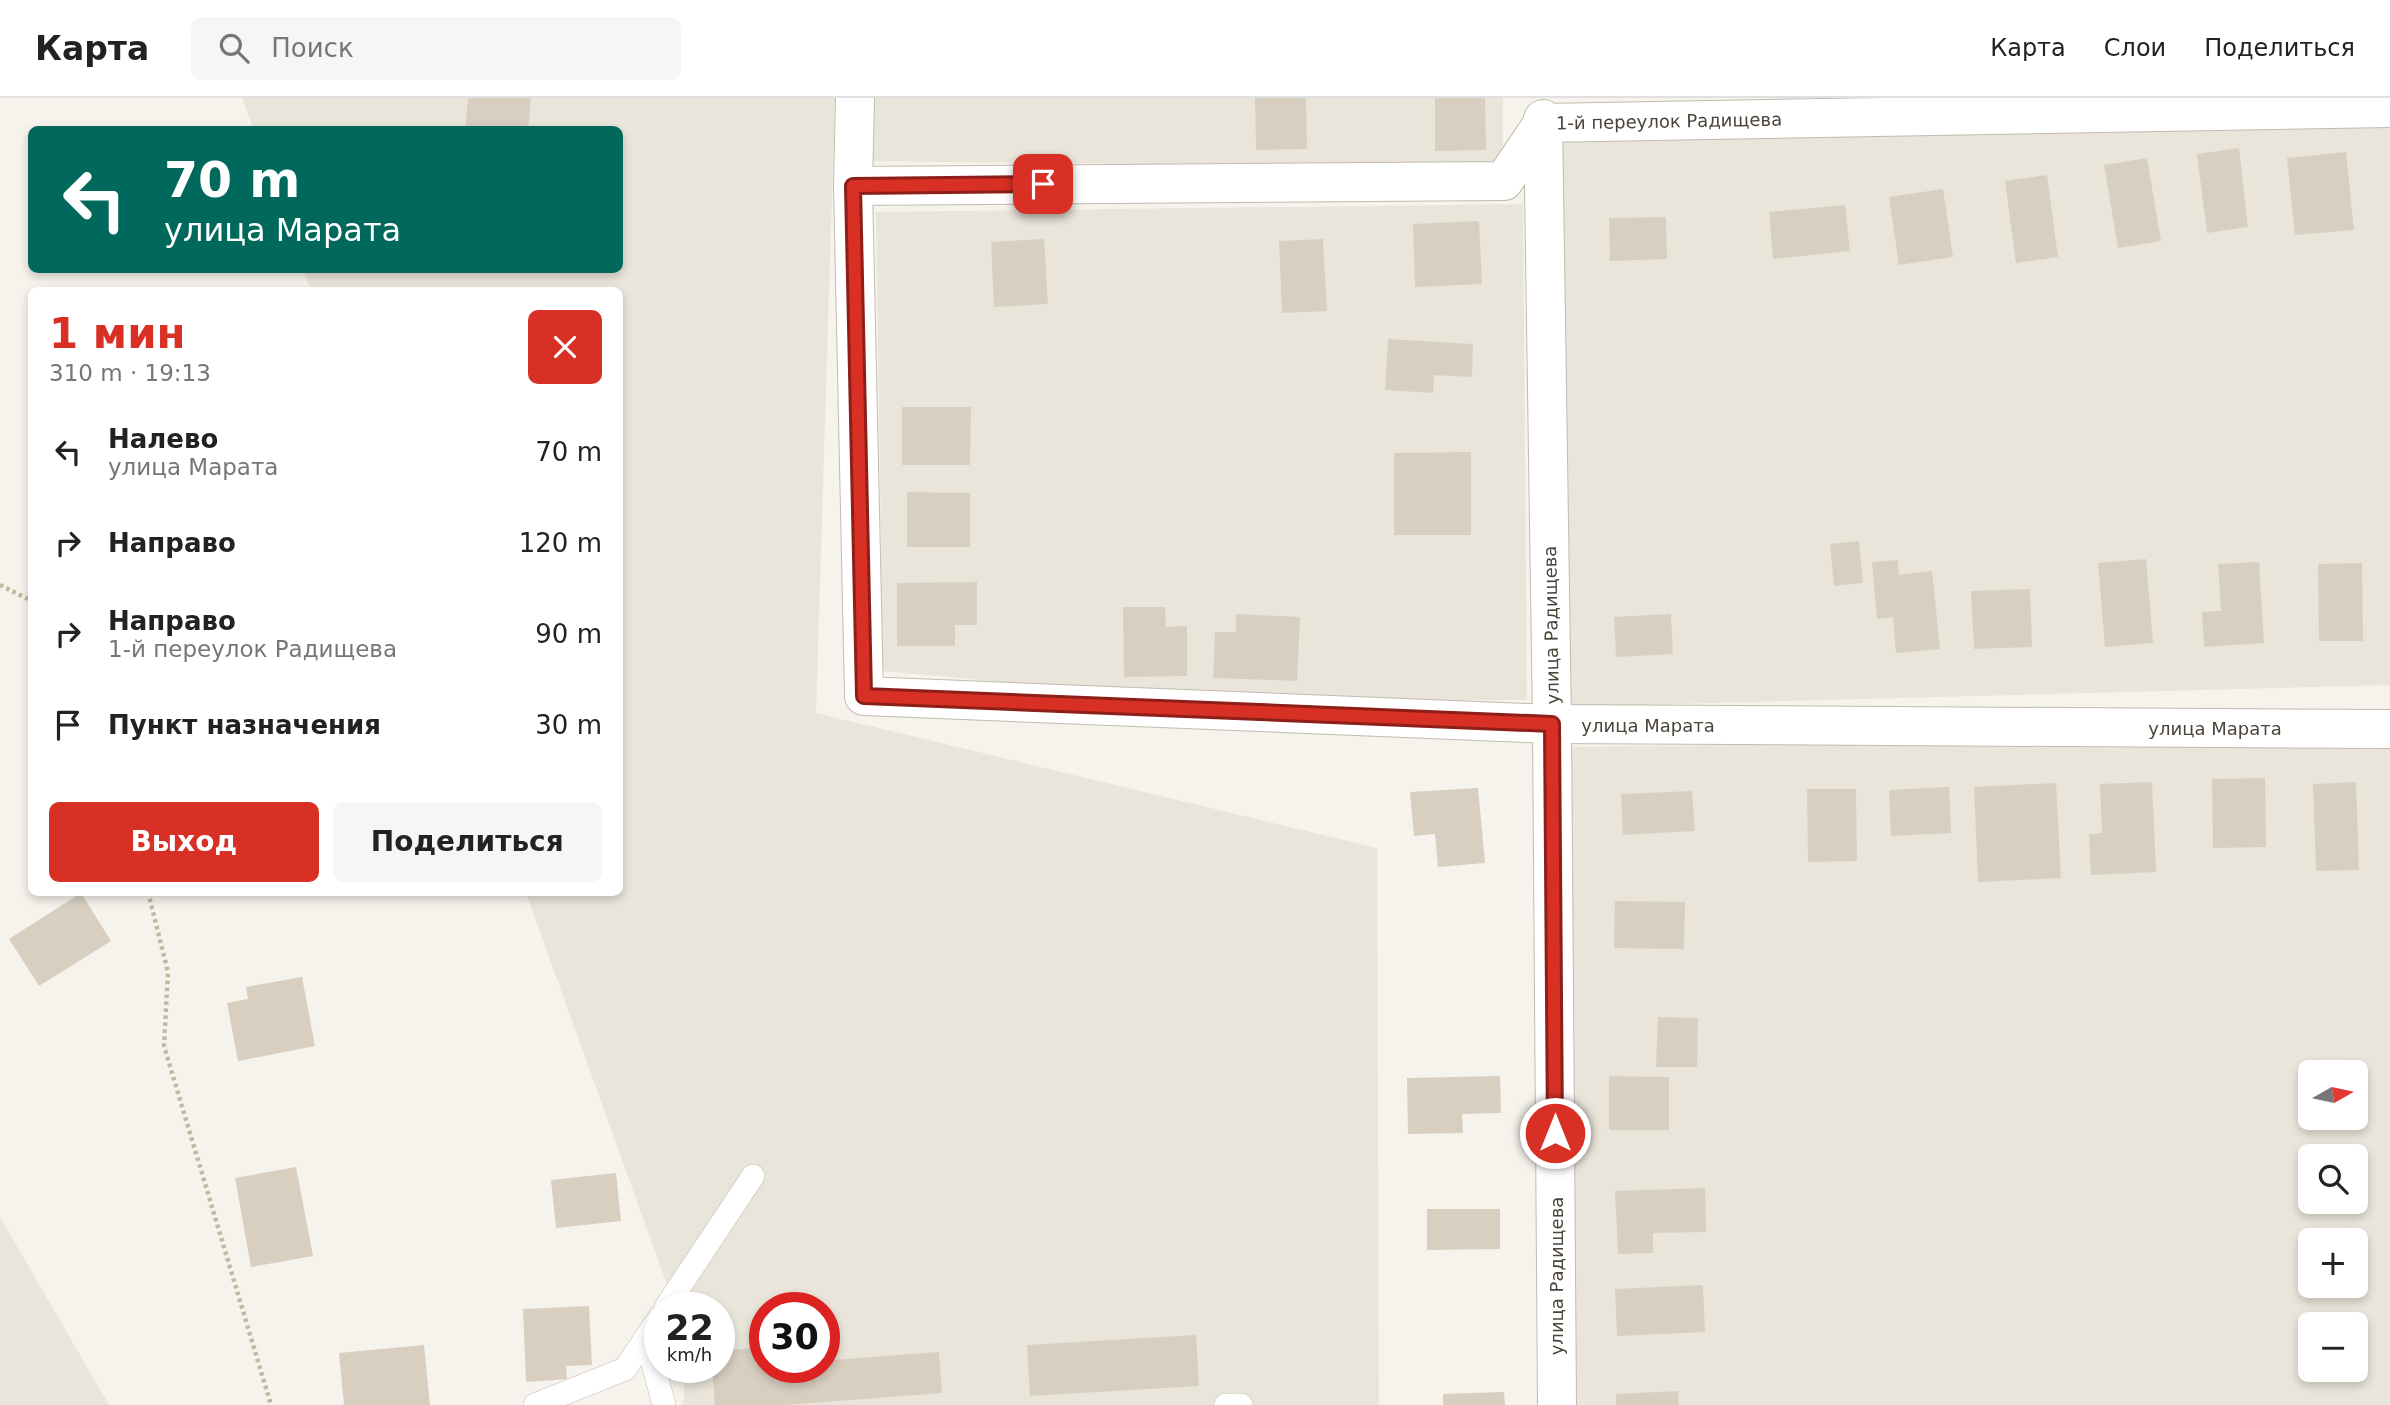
<!DOCTYPE html>
<html lang="ru">
<head>
<meta charset="utf-8">
<style>
	:root { --surface:#fff; --page:#f6f6f6; --text:#222; --muted:#767676; --line:#e0e0e0; --accent:#d93025 }
	body { margin:0; font-family:"DejaVu Sans",sans-serif; background:var(--page); color:var(--text); height:100vh; display:flex; flex-direction:column; font-size:26px; white-space:nowrap }
	* { box-sizing:border-box; margin:0 }
	p { font-size:23px; color:var(--muted) }
	.icon { flex:none; width:38px; height:38px; fill:none; stroke:currentColor; stroke-width:2; stroke-linecap:round; stroke-linejoin:round }
	.map { position:relative; flex:1; overflow:hidden }
	.drawer { position:absolute; left:28px; top:189px; width:595px; height:609px; display:flex; flex-direction:column; background:var(--surface); border-radius:10px; box-shadow:0 4px 10px #0003 }
	.drawer>* { flex:none }
	.banner { position:absolute; left:28px; top:28px; width:595px; height:147px; border-radius:10px; box-shadow:0 4px 10px #0003; background:#00695c; color:#fff; overflow:hidden }
	.needle { width:46px; rotate:81deg }
	.tools { position:absolute; left:2298px; top:962px; display:grid; gap:14px }
	.tools a { display:grid; place-items:center; width:70px; height:70px; border-radius:10px; background:var(--surface); box-shadow:0 4px 10px #0003; font-size:35px }
	.speed { position:absolute; left:644px; top:1194px; display:flex; gap:14px; font-size:35px; font-weight:700; text-align:center }
	.speed>* { display:grid; place-content:center; width:91px; height:91px; border-radius:50%; background:var(--surface); box-shadow:0 4px 10px #0003; line-height:1 }
	.speed small { font-size:18px; font-weight:400 }
	.speed .limit { border:10px solid #d22; background:#fff; color:#111 }
	.pin { position:absolute; display:grid; place-items:center; width:60px; height:60px; color:#fff; margin:-30px; border-radius:14px; box-shadow:0 4px 10px #0006 }
	.me { position:absolute; width:77px; margin:-38px; rotate:0deg; stroke-linejoin:round; filter:drop-shadow(0 0 5px #0008) }
	.turn { display:flex; align-items:center; gap:24px; height:147px; padding:0 21px; font-size:32px }
	.turn .icon { width:91px; height:91px; stroke-width:2.5 }
	.turn b { display:block; font-size:49px; line-height:60px }
	.round { display:grid; place-items:center; flex:none; width:74px; height:74px; border-radius:10px; background:var(--page) }
	.headline { display:flex; align-items:center; justify-content:space-between; height:119px; padding:0 21px }
	h1 { font-size:42px; font-weight:600; line-height:52px; color:var(--accent) }
	.primary-button { display:flex; gap:14px; margin-top:auto; padding:14px 21px }
	.primary-button a { flex:1; height:80px; border-radius:10px; background:var(--accent); color:#fff; font-size:28px; font-weight:600; line-height:80px; text-align:center }
	.primary-button a+a { background:var(--page); color:var(--text) }
	ul { padding:0; list-style:none }
	li { display:flex; align-items:center; gap:21px; height:91px; padding:0 21px }
	li div { flex:1 }
	li b { display:block; font-size:26px }
	li em { font-style:normal }
	header { display:flex; align-items:center; gap:42px; box-sizing:border-box; height:98px; padding:0 35px; background:var(--surface); border-bottom:2px solid var(--line) }
	header strong { font-size:33px }
	nav { display:flex; gap:38px; margin-inline-start:auto; font-size:24px }
	.search { width:490px; height:63px; background:var(--page); display:flex; align-items:center; gap:18px; box-sizing:border-box; padding:0 24px; border-radius:10px; color:var(--muted); font-size:26px }
	.map>svg:first-child { display:block }
</style>
</head>
<body>
<header>
<strong>Карта</strong>
<div class="search"><svg class="icon" aria-label="search" viewBox="0 0 24 24"><circle cx="10" cy="10" r="6"/><path d="M15 15l6 6"/></svg>Поиск</div>
<nav><a>Карта</a><a>Слои</a><a>Поделиться</a></nav>
</header>
<div class="map">
<svg width="2390" height="1307" viewBox="0 0 2390 1307">
	<rect width="100%" height="100%" fill="#f6f3ec"/>
	<g fill="#eae5da" fill-rule="evenodd">
		<path d="M242 0H835L816 615 1377 750 1379 1307H683L686 1269H719V1209H675L526 795 620 794V192H311L303 172H620V32L253 31ZM765 1209H824V1269H765Z"/>
		<path d="M873 0H1503V70L871 63Z"/>
		<path d="M2390 24V587L1562 609 1556 44Z"/>
		<path d="M1523 106 1527 602 1219 604 883 573 876 114Z"/>
		<path d="M2390 641V1307H1568L1558 649ZM2310 975H2356V1020H2310ZM2310 1059H2356V1104H2310ZM2310 1143H2356V1188H2310ZM2310 1227H2356V1272H2310Z"/>
		<path d="M0 1119 109 1307H0Z"/>
	</g>
	<g fill="#d8cfc1">
		<path d="M468 0H531L528 32H465Z"/>
		<path d="M1255 0H1306L1307 51 1256 52Z"/>
		<path d="M1435 0H1485L1486 52 1435 53Z"/>
		<path d="M2239 50 2248 129 2207 135 2197 56Z"/>
		<path d="M2346 54 2354 132 2295 137 2287 60Z"/>
		<path d="M2147 60 2161 143 2118 150 2104 67Z"/>
		<path d="M2047 77 2058 159 2016 165 2005 83Z"/>
		<path d="M1943 91 1953 159 1899 167 1889 99Z"/>
		<path d="M1845 107 1850 153 1773 161 1769 114Z"/>
		<path d="M1666 119 1667 161 1610 163 1609 120Z"/>
		<path d="M1479 123 1482 186 1415 189 1413 126Z"/>
		<path d="M1044 141 1048 206 994 209 991 144Z"/>
		<path d="M1323 141 1327 213 1282 215 1279 143Z"/>
		<path d="M1388 241 1473 246 1472 279 1434 277 1433 295 1385 292Z"/>
		<path d="M902 309H971L970 367H902Z"/>
		<path d="M1471 354V437H1394V355Z"/>
		<path d="M907 394 970 395V449H907Z"/>
		<path d="M1859 443 1863 485 1834 488 1830 446Z"/>
		<path d="M2146 461 2153 545 2105 549 2098 465Z"/>
		<path d="M1898 462 1899 477 1932 473 1940 551 1896 555 1893 519 1877 521 1872 464Z"/>
		<path d="M2259 464 2264 545 2204 549 2202 514 2221 513 2218 466Z"/>
		<path d="M2362 465 2363 543H2319L2318 466Z"/>
		<path d="M977 484V527H955V548H897V485Z"/>
		<path d="M2030 491 2032 549 1974 551 1971 493Z"/>
		<path d="M1123 509H1165L1166 529 1187 528V578L1124 579Z"/>
		<path d="M1236 516 1300 519 1297 583 1213 580 1215 534H1236Z"/>
		<path d="M1671 516 1673 556 1616 559 1614 519Z"/>
		<path d="M2265 680 2266 749 2213 750 2212 681Z"/>
		<path d="M2152 684 2156 774 2091 777 2089 736 2102 735 2100 686Z"/>
		<path d="M2356 684 2359 772 2316 773 2313 686Z"/>
		<path d="M2056 685 2061 780 1978 784 1974 689Z"/>
		<path d="M1949 689 1951 735 1891 738 1889 692Z"/>
		<path d="M1478 690 1485 765 1438 769 1435 736 1414 738 1410 694Z"/>
		<path d="M1807 691H1856L1857 763 1808 764Z"/>
		<path d="M1692 693 1695 733 1623 737 1621 696Z"/>
		<path d="M81 795 111 843 39 888 9 841Z"/>
		<path d="M1615 803 1685 804 1684 851 1614 850Z"/>
		<path d="M302 879 315 948 238 963 227 905 248 901 246 889Z"/>
		<path d="M1658 919 1698 920 1697 969H1656Z"/>
		<path d="M1500 978 1501 1015 1462 1016 1463 1035 1408 1036 1407 980Z"/>
		<path d="M1609 978 1669 979V1032H1609Z"/>
		<path d="M296 1069 313 1158 251 1169 235 1080Z"/>
		<path d="M616 1075 621 1123 556 1130 551 1082Z"/>
		<path d="M1705 1090 1706 1134 1653 1135V1155L1618 1156 1615 1093Z"/>
		<path d="M1427 1111H1500V1151L1427 1152Z"/>
		<path d="M1703 1187 1705 1234 1617 1238 1615 1191Z"/>
		<path d="M589 1208 592 1267 566 1268 567 1281 526 1284 523 1211Z"/>
		<path d="M1196 1237 1199 1288 1030 1298 1027 1247Z"/>
		<path d="M824 1244H832L833 1262 939 1254 942 1295 786 1307H715L712 1269H719V1253L765 1249V1269H824Z"/>
		<path d="M424 1247 430 1307H344L339 1255Z"/>
		<path d="M1678 1293 1679 1307H1616V1296Z"/>
		<path d="M1504 1294 1505 1307H1443V1296Z"/>
	</g>
	<g fill="none" stroke-linecap="round" stroke-linejoin="round">
		<g stroke="#c2bbae" stroke-width="24">
			<g id="lane">
				<path d="M666 1209 753 1078"/>
				<path d="M646 1239 664 1307"/>
				<path d="M535 1307 625 1271 660 1219"/>
				<path d="M1226 1307H1241"/>
			</g>
		</g>
		<g stroke="#c2bbae" stroke-width="40">
			<g id="street">
				<path d="M855 0 853 88 864 598 1552 626 2390 631"/>
				<path d="M1543 21 1552 626 1557 1307"/>
				<path d="M853 88 1504 83 1543 25 2390 10"/>
			</g>
		</g>
		<g stroke="#c4b79f" stroke-width="4.5" stroke-dasharray="3.5 3.5" stroke-linecap="butt">
			<path d="M0 487 32 503"/>
			<path d="M148 794 168 874 164 948 271 1307"/>
		</g>
		<use href="#lane" stroke="#fff" stroke-width="23"/>
		<use href="#street" stroke="#fff" stroke-width="38"/>
	</g>
	<g fill="none" stroke-linecap="round" stroke-linejoin="round">
		<g stroke="#8d1f18" stroke-width="18">
			<path id="route" d="M1043 86 853 88 864 598 1552 626 1555 1035"/>
		</g>
		<use href="#route" stroke="#d93025" stroke-width="12"/>
	</g>
	<g text-anchor="middle" dominant-baseline="central" stroke-width="6" stroke-linejoin="round" paint-order="stroke">
		<g font-size="18" fill="#4b4439" stroke="#fff">
			<text transform="translate(1669 23) rotate(-1)">1-й переулок Радищева</text>
			<text transform="translate(1551 527) rotate(-91)">улица Радищева</text>
			<text x="1648" y="627">улица Марата</text>
			<text x="2215" y="630">улица Марата</text>
			<text transform="translate(1556 1178) rotate(-90)">улица Радищева</text>
		</g>
	</g>
</svg>
<div class="tools">
<a><svg class="needle" viewBox="-14 -14 28 28"><path d="M0-13l5 13h-10z" fill="#e53935"/><path d="M0 13l5-13h-10z" fill="#767676"/></svg></a>
<a><svg class="icon" aria-label="search" viewBox="0 0 24 24"><circle cx="10" cy="10" r="6"/><path d="M15 15l6 6"/></svg></a>
<a>+</a>
<a>−</a>
</div>
<div class="speed"><div>22<small>km/h</small></div><div class="limit">30</div></div>
<div class="pin" style="left:1043px;top:86px;background:#d93025"><svg class="icon" aria-label="arrive" viewBox="0 0 24 24"><path d="M6 21V4h12l-3 4 3 4H6"/></svg></div>
<svg class="me" style="left:1555px;top:1035px" viewBox="-20 -20 40 40"><circle r="17" fill="#d93025" stroke="#fff" stroke-width="3"/><path d="M0-11L8 9 0 5-8 9z" fill="#fff"/></svg>
<div class="banner">
<div class="turn"><svg class="icon" aria-label="left" viewBox="0 0 24 24"><path d="M17 20v-9H6M10 6l-5 5 5 5"/></svg><div><b>70 m</b>улица Марата</div></div>
</div>
<section class="drawer">
<div class="headline"><div><h1>1 мин</h1><p>310 m · 19:13</p></div><a class="round" style="background:#d93025;color:#fff"><svg class="icon" aria-label="close" viewBox="0 0 24 24"><path d="M6 6l12 12M18 6L6 18"/></svg></a></div>
<ul>
<li><svg class="icon" aria-label="left" viewBox="0 0 24 24"><path d="M17 20v-9H6M10 6l-5 5 5 5"/></svg><div><b>Налево</b><p>улица Марата</p></div><em>70 m</em></li>
<li><svg class="icon" aria-label="right" viewBox="0 0 24 24"><path d="M7 20v-9h11M14 6l5 5-5 5"/></svg><div><b>Направо</b></div><em>120 m</em></li>
<li><svg class="icon" aria-label="right" viewBox="0 0 24 24"><path d="M7 20v-9h11M14 6l5 5-5 5"/></svg><div><b>Направо</b><p>1-й переулок Радищева</p></div><em>90 m</em></li>
<li><svg class="icon" aria-label="arrive" viewBox="0 0 24 24"><path d="M6 21V4h12l-3 4 3 4H6"/></svg><div><b>Пункт назначения</b></div><em>30 m</em></li>
</ul>
<div class="primary-button"><a>Выход</a><a>Поделиться</a></div>
</section>
</div>
</body>
</html>
